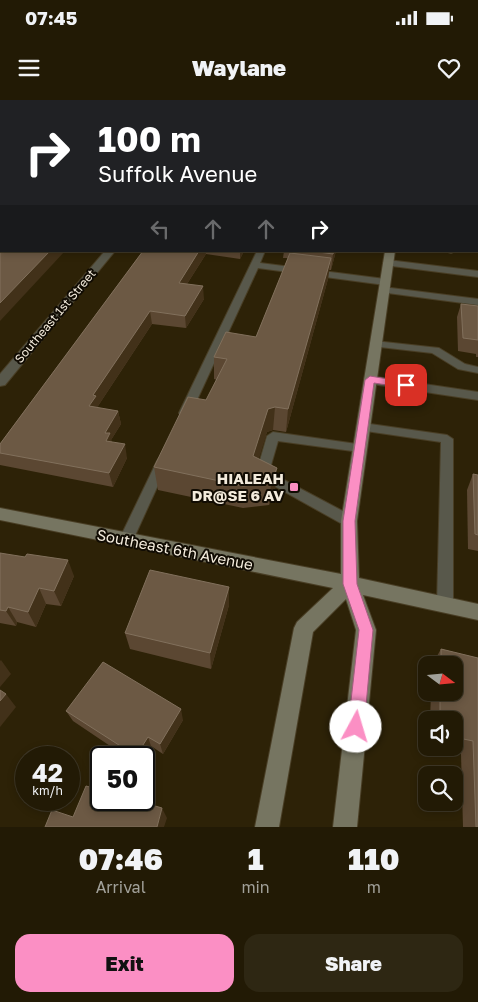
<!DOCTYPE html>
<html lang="en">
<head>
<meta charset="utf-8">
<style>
	:root { --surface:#221a05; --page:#2e2713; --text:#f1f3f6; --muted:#a2a19a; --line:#3f3827; --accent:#fb8fc4 }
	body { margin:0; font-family:"Golos Text",sans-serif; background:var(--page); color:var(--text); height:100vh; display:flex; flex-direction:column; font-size:19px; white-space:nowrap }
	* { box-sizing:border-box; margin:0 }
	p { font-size:16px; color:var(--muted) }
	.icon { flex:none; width:28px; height:28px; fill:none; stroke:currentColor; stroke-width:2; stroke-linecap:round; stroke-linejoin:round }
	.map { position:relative; height:727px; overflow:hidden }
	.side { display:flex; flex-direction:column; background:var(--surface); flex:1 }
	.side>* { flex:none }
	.banner { position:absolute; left:0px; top:0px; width:479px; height:152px; box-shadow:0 2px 8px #0003,0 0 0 1px var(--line); background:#202124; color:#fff; overflow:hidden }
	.needle { width:32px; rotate:106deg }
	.fabs { position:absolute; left:418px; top:556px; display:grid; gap:10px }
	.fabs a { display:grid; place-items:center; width:45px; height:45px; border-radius:10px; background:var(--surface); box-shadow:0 2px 8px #0003,0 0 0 1px var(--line); font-size:25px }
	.speed { position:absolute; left:15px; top:646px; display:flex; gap:10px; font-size:25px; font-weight:700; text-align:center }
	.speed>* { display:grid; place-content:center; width:65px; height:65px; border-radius:50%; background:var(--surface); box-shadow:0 2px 8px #0003,0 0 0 1px var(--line); line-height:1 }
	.speed small { font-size:12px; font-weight:400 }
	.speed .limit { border:2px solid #111; border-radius:8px; background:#fff; color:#111 }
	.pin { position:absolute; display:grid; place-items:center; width:42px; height:42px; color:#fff; margin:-21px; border-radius:10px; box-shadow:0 2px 8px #0006 }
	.me { position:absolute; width:55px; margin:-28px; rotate:6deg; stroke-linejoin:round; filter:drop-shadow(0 0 4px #0008) }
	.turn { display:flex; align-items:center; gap:18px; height:105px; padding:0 15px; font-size:22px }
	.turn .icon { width:65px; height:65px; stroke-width:2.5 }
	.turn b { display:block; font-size:35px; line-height:42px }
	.lanes { display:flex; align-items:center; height:48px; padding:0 15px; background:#0003; justify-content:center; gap:25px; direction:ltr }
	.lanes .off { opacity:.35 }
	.eta { display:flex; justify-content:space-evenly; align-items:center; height:85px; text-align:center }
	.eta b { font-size:30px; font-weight:800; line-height:35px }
	.cta { display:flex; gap:10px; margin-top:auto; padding:10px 15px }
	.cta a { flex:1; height:58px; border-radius:15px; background:var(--accent); color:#111; font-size:20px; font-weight:800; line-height:58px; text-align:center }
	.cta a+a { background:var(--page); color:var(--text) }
	.status { display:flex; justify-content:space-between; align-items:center; height:35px; padding:0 25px; background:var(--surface); direction:ltr }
	.status svg { height:14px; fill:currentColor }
	header { display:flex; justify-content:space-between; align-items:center; height:65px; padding:0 15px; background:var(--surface); font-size:22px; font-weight:800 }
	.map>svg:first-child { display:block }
</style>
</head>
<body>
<div class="status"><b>07:45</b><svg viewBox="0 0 49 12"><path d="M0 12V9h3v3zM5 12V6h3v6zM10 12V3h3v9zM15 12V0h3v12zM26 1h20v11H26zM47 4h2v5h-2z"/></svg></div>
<header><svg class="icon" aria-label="menu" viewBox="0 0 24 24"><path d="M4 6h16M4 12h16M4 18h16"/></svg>Waylane<svg class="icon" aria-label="heart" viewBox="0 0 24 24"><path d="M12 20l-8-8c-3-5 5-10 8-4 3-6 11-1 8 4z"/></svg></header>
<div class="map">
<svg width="478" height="727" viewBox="0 0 478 727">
	<rect width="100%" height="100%" fill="#2d2207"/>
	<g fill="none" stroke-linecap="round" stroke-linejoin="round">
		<g stroke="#493e25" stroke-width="2">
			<g id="lane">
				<path d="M278 0H284V1H279Z"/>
				<path d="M389 0H409L410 1H391Z"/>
				<path d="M257 151H265L260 163 385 179 389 182 385 185 258 168 191 313 185 317 181 316 179 313Z"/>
				<path d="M445 151H455L451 153Z"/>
				<path d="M383 187 478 199V205L380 192 379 190Z"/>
				<path d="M375 241 439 248 465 264 478 267V273L458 269 432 253 371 246V242Z"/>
				<path d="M363 323 447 335 453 339V505L450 510 445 512 440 510 437 505 441 342 359 330 357 327Z"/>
				<path d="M273 332 364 345 366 348 364 351 360 352 278 341 269 372 354 417 356 421 354 425 349 426 344 425 258 377 256 374 267 336Z"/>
				<path d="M163 356 167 358 169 361 133 440 131 444 126 446 121 444 119 440 157 361 159 358Z"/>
			</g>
		</g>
		<g stroke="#493e25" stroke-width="2">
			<g id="street">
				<path d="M105 151H115L5 285 0 286V274Z"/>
				<path d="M388 160 478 171V177L384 165 383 163Z"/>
				<path d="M370 276 478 292V300L365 283 364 280 365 277Z"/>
			</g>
		</g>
		<g stroke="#493e25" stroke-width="2">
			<g id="secondary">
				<rect x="409" y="0" width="6" height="1"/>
				<path d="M385 151H395L357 421 359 478 478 504V520L363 495 376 530 357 727H333L356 530 346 499 313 532 279 727H255L294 528 297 522 333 488 0 420V408L341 474V421Z"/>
			</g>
		</g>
		<use href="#lane" fill="#58584b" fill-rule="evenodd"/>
		<use href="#street" fill="#58584b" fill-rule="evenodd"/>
		<use href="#secondary" fill="#767561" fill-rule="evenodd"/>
	</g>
	<g fill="#5b4732">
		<path d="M143 151H244L240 159 206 154 187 184 204 199 186 228 152 224 98 306V308L118 311 121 324 111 340 112 342 127 358 113 387 0 365V344Z"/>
		<path d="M284 151H336L331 170H329L328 179 286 332 273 330 267 332 258 359 277 368 275 391 269 405 243 408 158 390 154 367 206 300 217 280 214 279V257L256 237 288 158H283Z"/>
		<path d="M461 204 478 206V257H476V254L458 251 457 217Z"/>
		<path d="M473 374 478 375V451L468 449 467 390Z"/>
		<path d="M0 453 74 476 61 506 46 504 36 527 17 522 16 526 0 523Z"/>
		<path d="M229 505 211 569 130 549 125 533Z"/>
		<path d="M441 549 478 558V727H463L461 654 433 648H454V620H430L431 592H454V565H432Z"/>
		<path d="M66 611 183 620 163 654 151 646 144 658H128L73 621Z"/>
	</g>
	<g fill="#423119">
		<path d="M20 0H36L34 1H18Z"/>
		<path d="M203 0H212L211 1H202Z"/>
		<path d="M1 11V21L0 22V12Z"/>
		<path d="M50 151H65L0 221V203Z"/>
		<path d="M199 151H205L206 154 180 195 179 183Z"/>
		<path d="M240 151H244L240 159Z"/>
		<path d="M334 151H336L331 170 333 154Z"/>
		<path d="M331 158 328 179 286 332 288 309Z"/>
		<path d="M203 186 204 199 186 228 185 216Z"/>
		<path d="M150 211 152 224 98 306 99 309 89 306 93 295Z"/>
		<path d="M275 307 273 330 267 332 253 379V356L268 309Z"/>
		<path d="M118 311 121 324 111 340 113 347 106 341 105 333Z"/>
		<path d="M125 344 127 358 113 387 109 373Z"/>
		<path d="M277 368 275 391 269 405 271 383Z"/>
		<path d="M68 460 74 476 61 506 54 491Z"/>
		<path d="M229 487V505L211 569 210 553Z"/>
		<path d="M39 488 46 504 36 527 28 512Z"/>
		<path d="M8 507 17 522 16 526 6 511Z"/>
		<path d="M1 560 11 574 0 587V561Z"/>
		<path d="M6 594 16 607 0 627V601Z"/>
		<path d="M181 609 183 620 163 654 160 644Z"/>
		<path d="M148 637 151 646 144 659V658H136V656Z"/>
		<path d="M162 708 167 718 164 727H157Z"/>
	</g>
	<g fill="#6c5944" stroke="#81705c">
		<path d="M0 0H20L18 1H1V11L0 12Z"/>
		<path d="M82 0H203L202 1H80Z"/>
		<path d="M304 0H367L366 1H304Z"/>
		<path d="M0 54H1V151H50L0 203Z"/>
		<path d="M143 151H199L179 183 203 186 185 216 150 211 93 295 96 296 89 306 118 311 105 333H110L106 341 125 344 109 373 0 353V344Z"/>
		<path d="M311 151H334L333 154Z"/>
		<path d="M290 153 331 158 288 309 275 307 268 309 253 356 277 368 271 383 243 386 154 367 188 297 206 300 227 259 214 257 226 232 256 237Z"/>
		<path d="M461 204 478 206V240L463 238Z"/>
		<path d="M473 374 478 375V435L475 434Z"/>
		<path d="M0 453 25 457 27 454 68 460 54 491 39 488 28 512 8 507 6 511 0 510Z"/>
		<path d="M150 470 229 487 210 553 125 533Z"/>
		<path d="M441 549 478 558V727H476L473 641 454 637V620H440V592H454V565H441Z"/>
		<path d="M103 562 181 609 160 644 148 637 136 656 66 611Z"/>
		<path d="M0 590 6 594 0 601Z"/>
		<path d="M86 686 101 690V700H135L162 708 157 727H45L52 710 73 717Z"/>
	</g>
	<path fill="#fb8fc4" stroke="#a35d7f" d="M370 276 406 282 411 285 406 288 374 283 355 421 357 484 373 530 364 627 362 633 356 635 350 633 348 627 359 530 343 484V421L365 280Z"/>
	<rect fill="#fb8fc4" stroke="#110c03" stroke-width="2" x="289" y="382" width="10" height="10" rx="2.5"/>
	<g text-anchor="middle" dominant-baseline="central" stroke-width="4" stroke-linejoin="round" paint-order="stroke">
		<g font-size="12" fill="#f3ebdc" stroke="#110c03">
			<text transform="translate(55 216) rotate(-50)">Southeast 1st Street</text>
		</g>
		<g font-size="15" font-weight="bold" fill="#f3ebdc" stroke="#110c03" text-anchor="end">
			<text x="284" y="378">HIALEAH<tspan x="284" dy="17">DR@SE 6 AV</tspan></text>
		</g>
		<g font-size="15" fill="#f3ebdc" stroke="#110c03">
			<text transform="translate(175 449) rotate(11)">Southeast 6th Avenue</text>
		</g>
	</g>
</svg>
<div class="fabs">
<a><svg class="needle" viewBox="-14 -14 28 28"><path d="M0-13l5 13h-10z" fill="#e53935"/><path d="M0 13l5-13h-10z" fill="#a2a19a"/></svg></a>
<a><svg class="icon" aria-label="sound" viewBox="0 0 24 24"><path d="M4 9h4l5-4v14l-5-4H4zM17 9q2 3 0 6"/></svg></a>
<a><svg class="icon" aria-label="search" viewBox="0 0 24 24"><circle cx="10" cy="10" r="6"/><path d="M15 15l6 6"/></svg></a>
</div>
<div class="speed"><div>42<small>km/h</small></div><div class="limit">50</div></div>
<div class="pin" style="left:406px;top:285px;background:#d93025"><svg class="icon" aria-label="arrive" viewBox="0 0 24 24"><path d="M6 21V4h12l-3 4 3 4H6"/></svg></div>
<svg class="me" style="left:356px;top:627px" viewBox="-20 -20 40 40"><circle r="19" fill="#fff"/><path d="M0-13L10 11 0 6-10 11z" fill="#fb8fc4"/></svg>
<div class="banner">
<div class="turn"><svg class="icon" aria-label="right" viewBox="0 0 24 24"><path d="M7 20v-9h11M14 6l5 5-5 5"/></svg><div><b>100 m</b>Suffolk Avenue</div></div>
<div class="lanes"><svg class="icon off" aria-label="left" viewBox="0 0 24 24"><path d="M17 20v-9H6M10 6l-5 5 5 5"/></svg><svg class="icon off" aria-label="ahead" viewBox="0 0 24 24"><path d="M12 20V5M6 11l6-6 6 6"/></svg><svg class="icon off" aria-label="ahead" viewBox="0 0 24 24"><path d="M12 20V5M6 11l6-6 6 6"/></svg><svg class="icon" aria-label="right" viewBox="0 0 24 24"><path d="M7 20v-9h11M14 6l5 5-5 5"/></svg></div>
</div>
</div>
<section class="side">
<div class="eta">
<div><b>07:46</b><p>Arrival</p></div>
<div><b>1</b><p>min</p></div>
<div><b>110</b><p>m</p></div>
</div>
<div class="cta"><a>Exit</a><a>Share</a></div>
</section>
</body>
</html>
